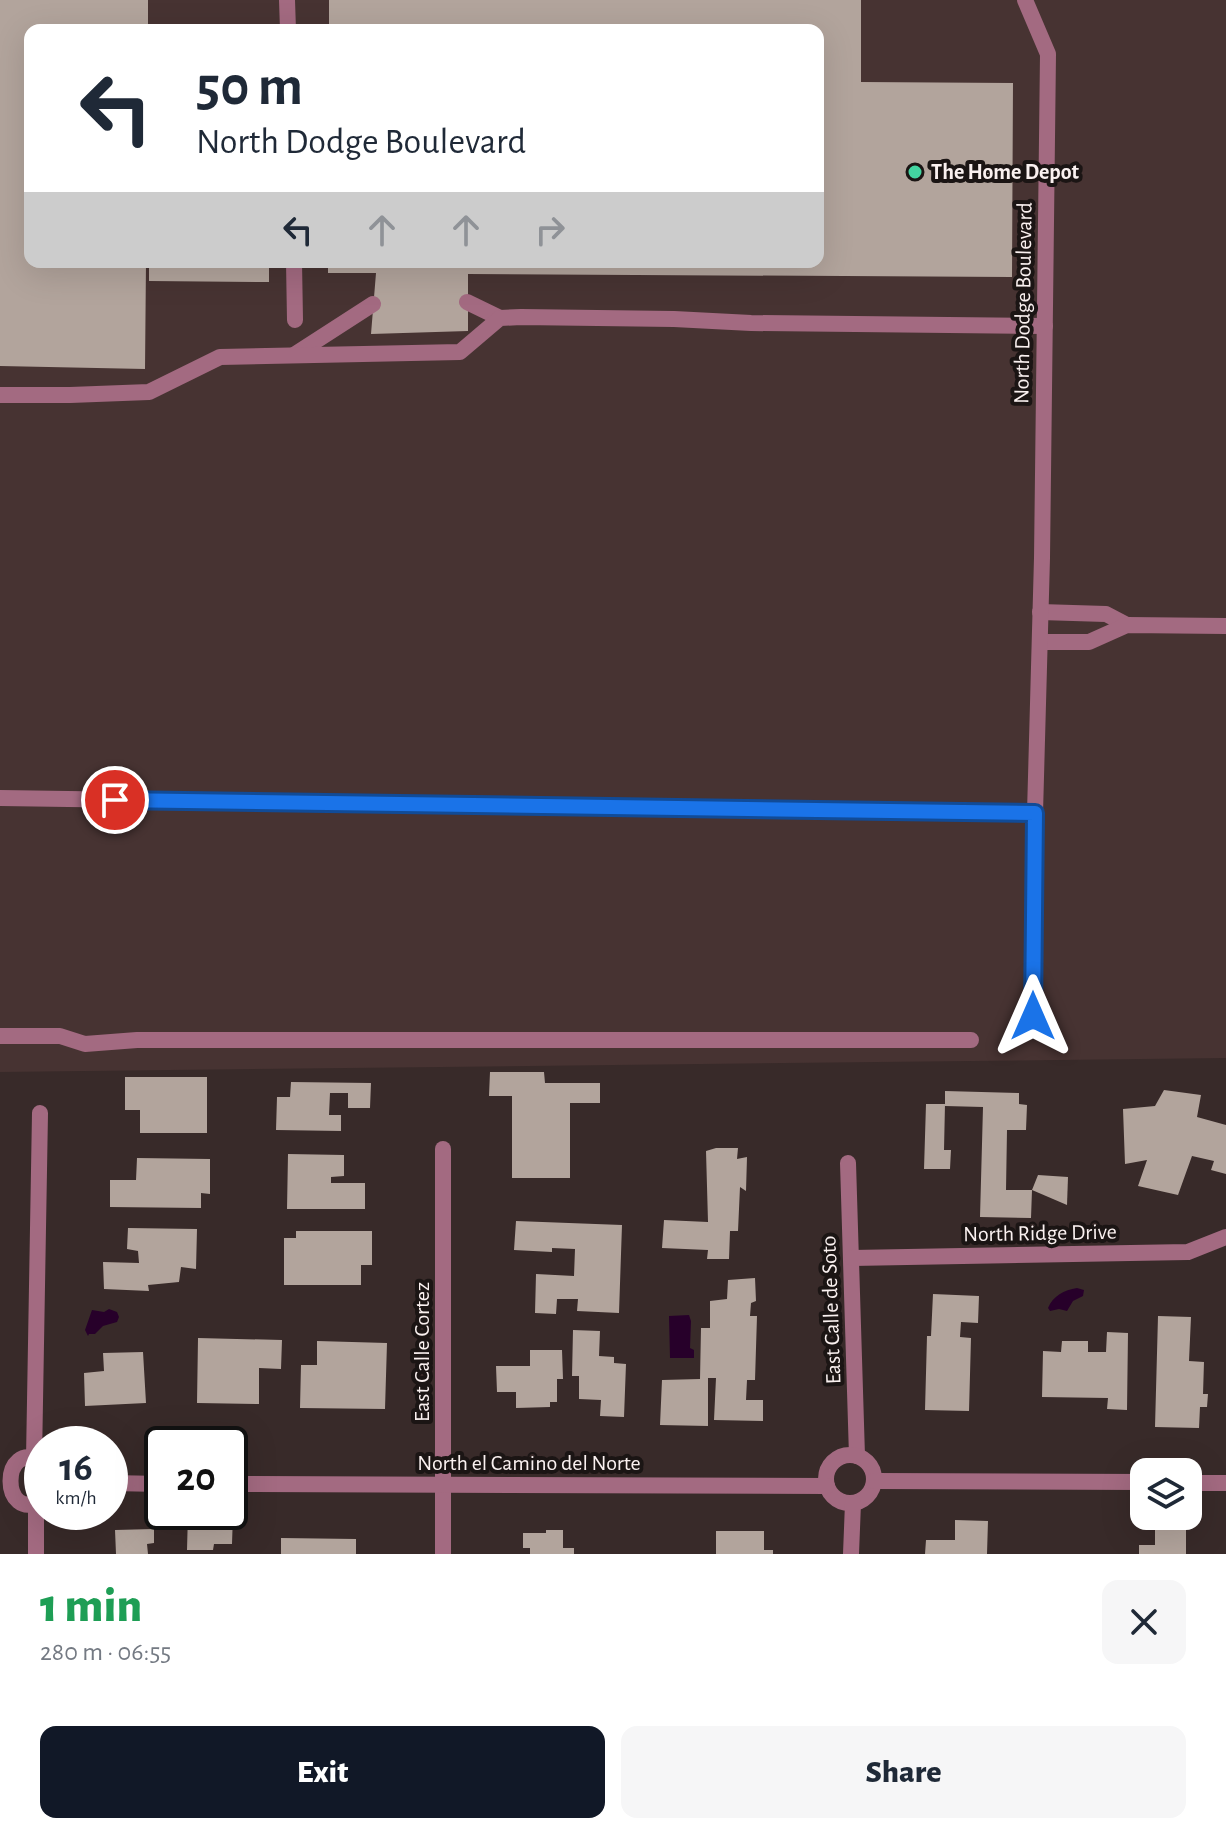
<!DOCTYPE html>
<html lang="en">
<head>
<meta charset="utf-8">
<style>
	:root { --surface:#fff; --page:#f6f6f7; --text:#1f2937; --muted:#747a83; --accent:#111827 }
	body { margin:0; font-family:"Alegreya Sans",sans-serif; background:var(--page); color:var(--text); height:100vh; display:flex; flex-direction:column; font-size:30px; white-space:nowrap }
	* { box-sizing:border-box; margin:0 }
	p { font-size:26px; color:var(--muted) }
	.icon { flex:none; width:44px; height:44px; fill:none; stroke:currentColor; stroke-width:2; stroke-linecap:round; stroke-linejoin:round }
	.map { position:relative; height:1554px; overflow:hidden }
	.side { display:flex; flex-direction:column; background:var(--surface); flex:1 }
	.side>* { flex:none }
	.banner { position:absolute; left:24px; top:24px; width:800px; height:244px; border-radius:16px; box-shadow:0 8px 32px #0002; background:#fff; color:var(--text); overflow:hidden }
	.controls { position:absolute; left:1130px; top:1458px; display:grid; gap:16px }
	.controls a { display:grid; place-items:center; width:72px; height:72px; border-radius:16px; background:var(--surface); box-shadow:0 8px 32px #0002; font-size:40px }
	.speed { position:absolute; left:24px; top:1426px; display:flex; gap:16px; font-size:40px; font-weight:700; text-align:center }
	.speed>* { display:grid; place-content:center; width:104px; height:104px; border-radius:50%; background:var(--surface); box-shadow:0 8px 32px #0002; line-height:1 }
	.speed small { font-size:20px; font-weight:400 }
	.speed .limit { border:4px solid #111; border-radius:12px; background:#fff; color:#111 }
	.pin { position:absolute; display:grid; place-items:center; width:68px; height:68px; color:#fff; margin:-34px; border:4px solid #fff; border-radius:50%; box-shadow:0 2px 8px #0007 }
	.me { position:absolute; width:88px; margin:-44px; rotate:0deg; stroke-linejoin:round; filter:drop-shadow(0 0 6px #0008) }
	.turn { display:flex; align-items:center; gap:28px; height:168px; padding:0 40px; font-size:36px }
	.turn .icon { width:104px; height:104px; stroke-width:2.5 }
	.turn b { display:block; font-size:56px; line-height:68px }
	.lanes { display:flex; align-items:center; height:76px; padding:0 40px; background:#0003; justify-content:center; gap:40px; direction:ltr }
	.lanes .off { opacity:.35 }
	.round { display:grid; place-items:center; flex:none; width:84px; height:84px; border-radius:16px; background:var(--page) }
	.summary { display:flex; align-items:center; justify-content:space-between; height:136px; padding:0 40px }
	h1 { font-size:48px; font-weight:800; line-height:60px; color:#1e9e55 }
	.button { display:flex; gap:16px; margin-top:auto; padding:16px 40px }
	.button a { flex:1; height:92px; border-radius:16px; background:var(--accent); color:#fff; font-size:32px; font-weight:800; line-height:92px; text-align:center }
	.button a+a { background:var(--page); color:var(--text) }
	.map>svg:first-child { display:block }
</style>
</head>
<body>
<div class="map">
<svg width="1226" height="1554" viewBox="0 0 1226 1554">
	<rect width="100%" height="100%" fill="#382a29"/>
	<path fill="#473332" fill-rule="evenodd" d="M0 0H1226V1058L0 1072ZM30 30H818V262H30Z"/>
	<g fill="#27002a">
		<path d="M1077 1288 1084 1290 1083 1296 1073 1301 1067 1311 1059 1309 1050 1311 1048 1308C1053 1296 1064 1290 1077 1288Z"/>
		<path d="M109 1309 117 1312 119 1317 117 1322 103 1326 95 1334H89L88 1336 85 1330 92 1310 104 1312Z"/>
		<path d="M689 1315 691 1321 690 1348 694 1350V1358H670L669 1316Z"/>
	</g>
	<g fill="#b2a49c">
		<path d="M0 0H148V30H30V262H146L145 369 0 366Z"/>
		<path d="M329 0H861V82L1013 83 1012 277 468 274V331L371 334 376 273H328V262H818V30H329Z"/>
		<path d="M149 262H269V282L149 281Z"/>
		<path d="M490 1072H544L545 1083H600V1103H570V1178H512V1096H489Z"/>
		<path d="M125 1077H207V1133H140V1110H125Z"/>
		<path d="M291 1082 371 1083 370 1108H348V1093H330L329 1115H341V1131L276 1130 277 1097H290Z"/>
		<path d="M1164 1090 1201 1095 1197 1117 1226 1125V1174L1211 1170 1214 1161 1192 1156 1178 1195 1138 1186 1147 1160 1125 1164 1123 1109 1155 1106Z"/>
		<path d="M945 1091 1019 1093V1104L1027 1105 1026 1130H1007L1006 1190H1032L1031 1218 980 1217 983 1107 945 1106Z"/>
		<path d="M926 1104H945L944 1150H951L950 1169H924Z"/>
		<path d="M716 1148H738L737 1159 747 1157 746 1191 740 1187 738 1231H730L729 1259H707L708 1250 662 1248 664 1220 708 1222 706 1151Z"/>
		<path d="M288 1154 344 1155V1176L331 1177V1183H365V1209H287Z"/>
		<path d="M137 1158 210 1159V1194L201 1193V1208L110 1207V1180H136Z"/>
		<path d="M1038 1175 1068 1177 1067 1205 1032 1190Z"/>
		<path d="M516 1221 622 1225 619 1313 577 1311 578 1299H557L556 1314 535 1313 536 1274 574 1276 575 1249 552 1248V1252L514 1250Z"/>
		<path d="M128 1228 197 1229 196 1269 181 1267 179 1282 148 1285 149 1291 104 1289 103 1262 139 1263 138 1251 127 1249Z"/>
		<path d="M296 1231H372V1265H361V1285H284V1238H296Z"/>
		<path d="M755 1278 756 1301 751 1303 750 1316H757L755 1380H747L746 1400H763V1421L714 1420 716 1378H708V1426L660 1425 662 1380 700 1379 701 1328H710V1301L727 1299 728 1280Z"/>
		<path d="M933 1294 979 1296 978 1323 961 1322 960 1337 971 1338 969 1411 925 1410 927 1336H931Z"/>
		<path d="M1158 1316 1191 1317 1189 1361 1204 1362 1203 1394H1208L1207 1407H1200L1199 1428 1155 1427Z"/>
		<path d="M573 1330 600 1331 599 1356 614 1357V1363L626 1364 624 1417 600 1416 601 1400 579 1399V1376H572Z"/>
		<path d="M1107 1332 1128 1333 1127 1410 1107 1409 1108 1398 1042 1397 1043 1351 1061 1352 1062 1341H1088V1352H1106Z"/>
		<path d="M198 1338 282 1340 281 1369 259 1368V1404L197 1403Z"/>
		<path d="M317 1341 387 1343 385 1409 300 1408 301 1365H317Z"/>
		<path d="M530 1350H562L563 1379H557V1402H550V1407L516 1408V1392H497L496 1366H530Z"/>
		<path d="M143 1352 146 1403 85 1406 84 1373 104 1371 103 1353Z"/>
		<path d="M188 1513 233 1514 232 1544H214L213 1550H187Z"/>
		<path d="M955 1520 988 1521 987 1554H925L926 1540H955Z"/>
		<path d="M1155 1528H1186V1554H1139V1545H1155Z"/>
		<path d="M154 1529V1543L147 1544 148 1554H116L115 1530Z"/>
		<path d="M546 1530H563V1548H574V1554H530V1548H523V1533H546Z"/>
		<path d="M716 1531H764V1550H773V1554H716Z"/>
		<path d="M281 1538 356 1539V1554H281Z"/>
	</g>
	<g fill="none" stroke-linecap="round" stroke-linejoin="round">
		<g stroke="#a36a81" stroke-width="16">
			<path d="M287 0 288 30"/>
			<path d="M294 262 295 320"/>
			<path d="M467 302 500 318"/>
			<path d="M294 355 373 304"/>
			<path d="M0 395H70L149 392 220 357 460 352 500 318 521 317 674 319 751 323 1045 326"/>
			<path d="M1033 1016 1035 813"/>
			<path d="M0 1036H60L85 1044 137 1040H971"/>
		</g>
		<g stroke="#a36a81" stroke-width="16">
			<path d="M1040 612 1106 614 1127 625"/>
			<path d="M1040 642H1089L1127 625 1226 626"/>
			<path d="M0 798 1035 813 1042 558 1048 54 1025 0"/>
			<path d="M443 1149V1554"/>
			<path d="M848 1163 857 1456"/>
			<path d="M852 1258 1188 1252 1226 1237"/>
			<circle cx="850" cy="1479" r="24"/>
			<path d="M34 1459 40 1113"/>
			<path d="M42 1462C0 1437 0 1525 42 1500"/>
			<path d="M874 1481 1144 1482"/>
			<path d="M110 1483 162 1484"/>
			<path d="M1188 1483H1226"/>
			<path d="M230 1484 827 1486"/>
			<path d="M36 1503V1554"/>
			<path d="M851 1554 853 1503"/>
		</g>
	</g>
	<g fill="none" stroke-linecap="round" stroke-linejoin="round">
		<g stroke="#114b97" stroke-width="20">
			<path id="route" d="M115 800 1035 813 1033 1016"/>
		</g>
		<use href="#route" stroke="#1a73e8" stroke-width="14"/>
	</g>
	<circle fill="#43d4a0" stroke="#1b1514" stroke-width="3" cx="915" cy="172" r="8"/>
	<g text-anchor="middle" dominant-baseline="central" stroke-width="8" stroke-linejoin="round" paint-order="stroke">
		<g font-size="22" font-weight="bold" fill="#faf1f0" stroke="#1b1514" text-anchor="start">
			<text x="931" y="172">The Home Depot</text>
		</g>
		<g font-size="22" fill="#faf1f0" stroke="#1b1514">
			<text transform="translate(1023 303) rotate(-89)">North Dodge Boulevard</text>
			<text transform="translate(1040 1233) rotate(-1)">North Ridge Drive</text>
			<text transform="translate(831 1310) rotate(-92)">East Calle de Soto</text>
			<text transform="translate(422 1352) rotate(-90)">East Calle Cortez</text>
			<text x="529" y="1463">North el Camino del Norte</text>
		</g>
	</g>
</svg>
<div class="controls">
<a><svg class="icon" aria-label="layers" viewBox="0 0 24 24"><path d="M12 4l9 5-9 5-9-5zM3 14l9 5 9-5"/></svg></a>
</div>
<div class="speed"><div>16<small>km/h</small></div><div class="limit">20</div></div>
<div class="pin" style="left:115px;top:800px;background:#d93025"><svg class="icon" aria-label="arrive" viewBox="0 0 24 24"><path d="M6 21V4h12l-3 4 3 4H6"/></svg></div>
<svg class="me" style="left:1033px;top:1016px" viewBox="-20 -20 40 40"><path d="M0-17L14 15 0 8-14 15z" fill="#1a73e8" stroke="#fff" stroke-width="4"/></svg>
<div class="banner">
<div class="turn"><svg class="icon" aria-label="left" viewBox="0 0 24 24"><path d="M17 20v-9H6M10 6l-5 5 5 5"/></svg><div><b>50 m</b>North Dodge Boulevard</div></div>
<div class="lanes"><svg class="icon" aria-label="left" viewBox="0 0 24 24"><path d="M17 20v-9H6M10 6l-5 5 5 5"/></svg><svg class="icon off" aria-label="ahead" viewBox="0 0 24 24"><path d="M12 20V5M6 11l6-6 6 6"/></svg><svg class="icon off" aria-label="ahead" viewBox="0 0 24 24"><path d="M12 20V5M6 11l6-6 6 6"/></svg><svg class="icon off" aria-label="right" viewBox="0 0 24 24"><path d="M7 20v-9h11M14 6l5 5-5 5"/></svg></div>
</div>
</div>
<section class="side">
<div class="summary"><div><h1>1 min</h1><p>280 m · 06:55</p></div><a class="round"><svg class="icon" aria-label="close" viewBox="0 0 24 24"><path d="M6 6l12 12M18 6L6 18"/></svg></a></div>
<div class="button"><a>Exit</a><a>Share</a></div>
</section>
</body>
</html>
